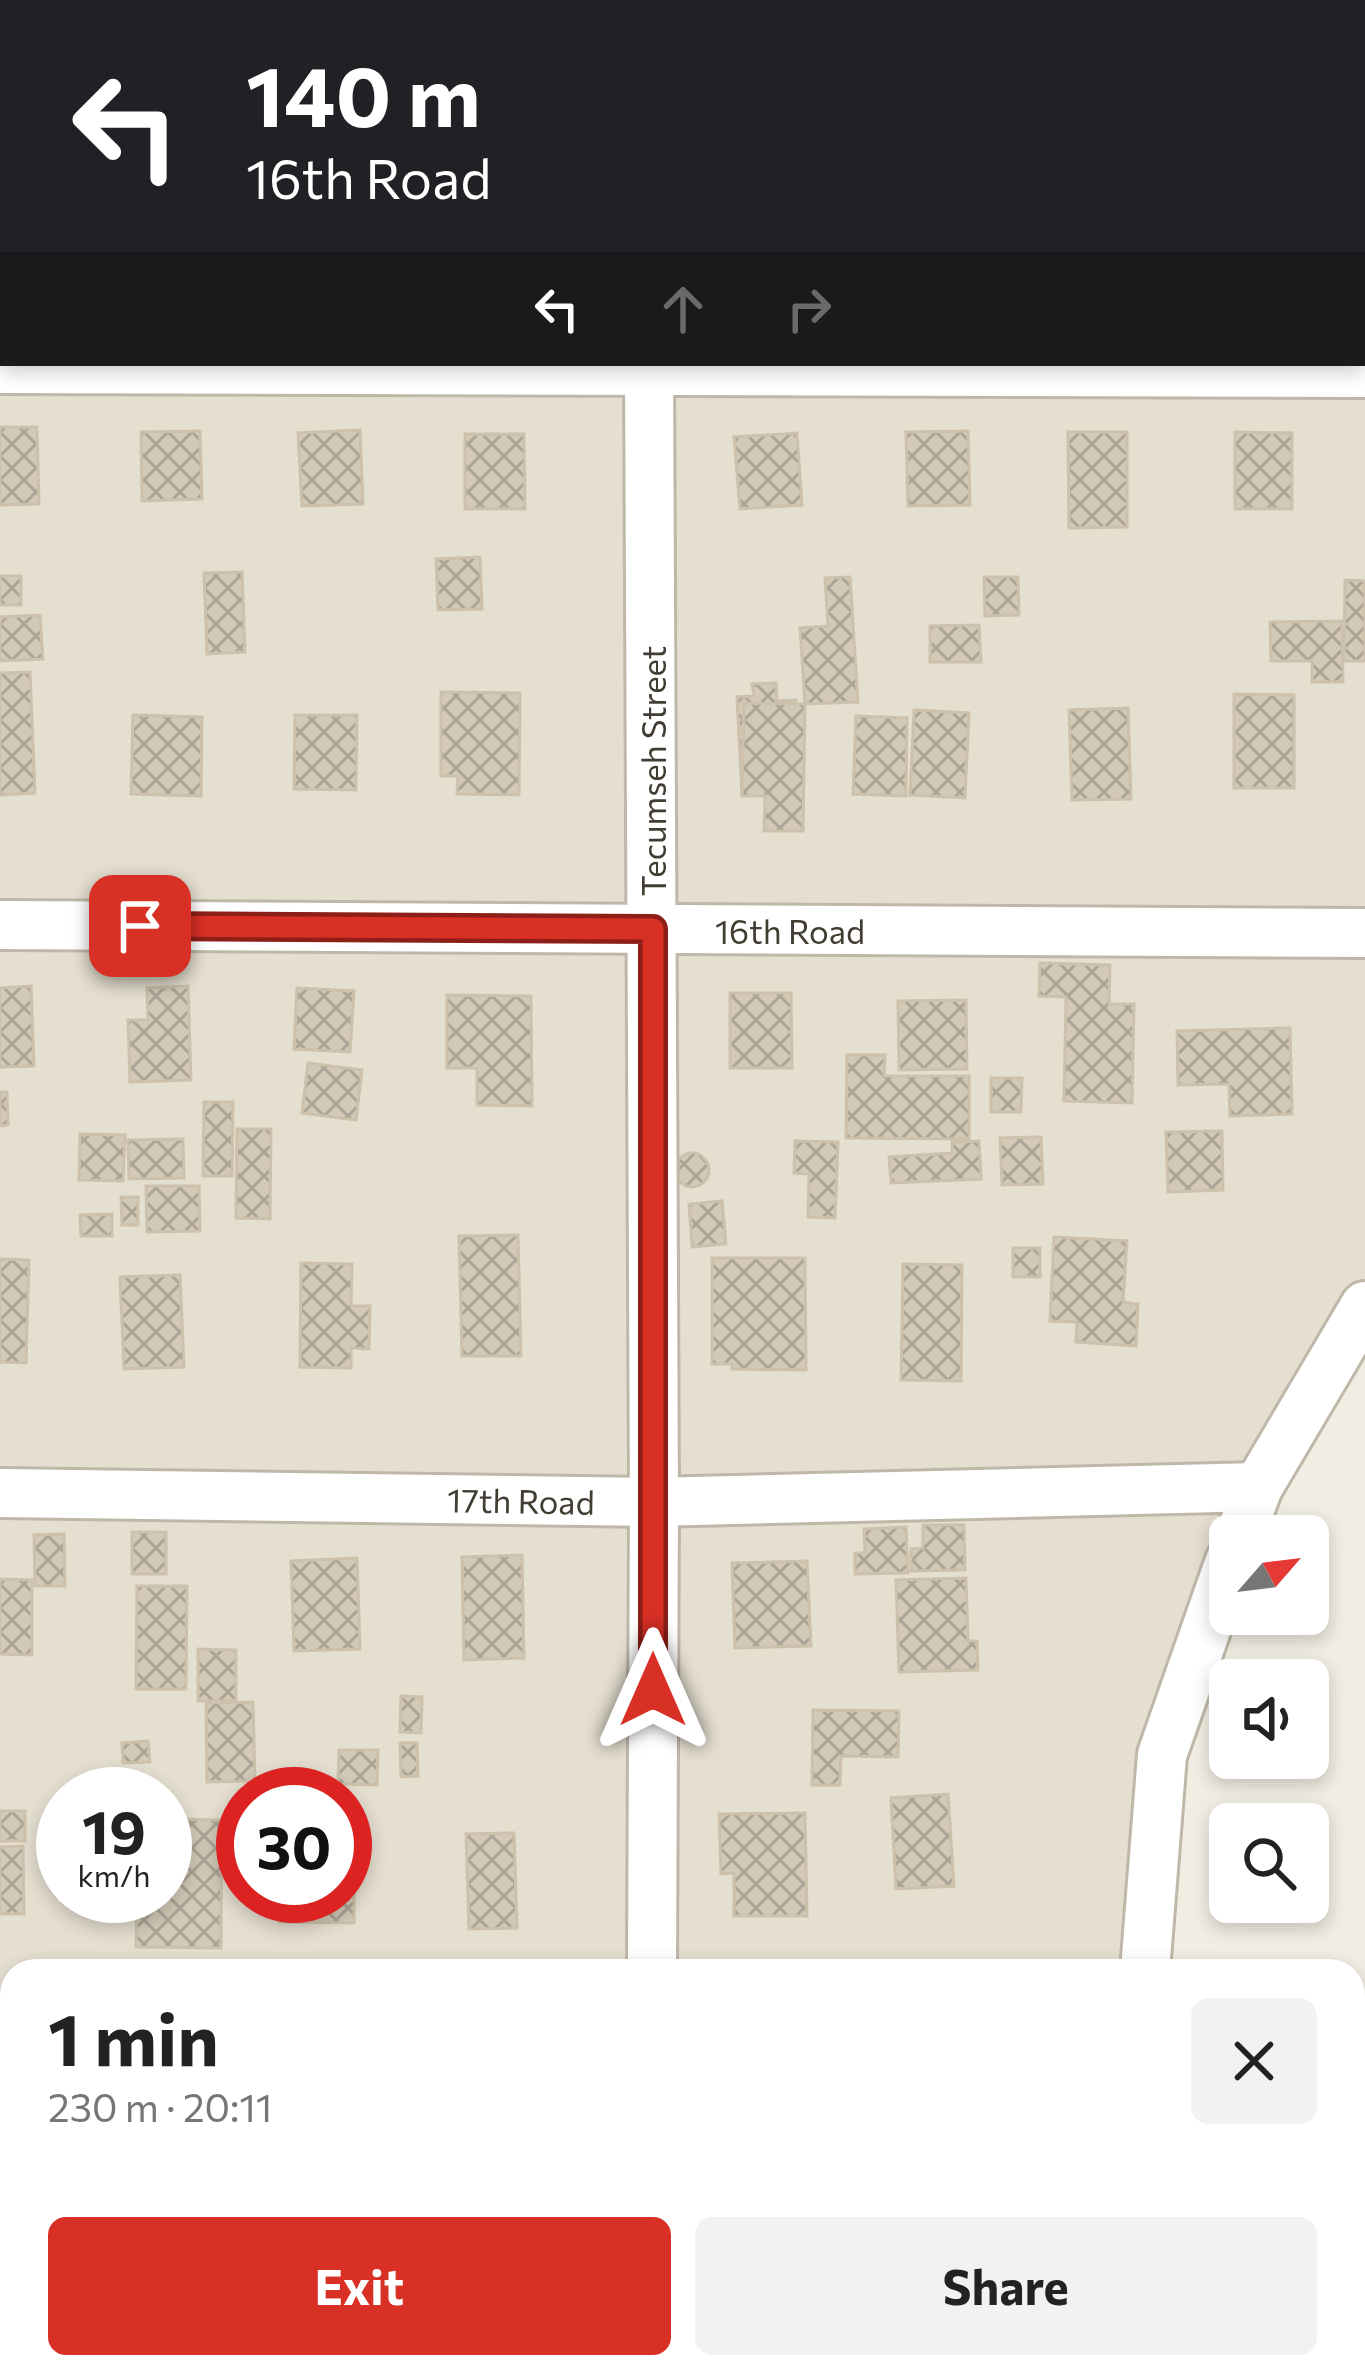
<!DOCTYPE html>
<html lang="en">
<head>
<meta charset="utf-8">
<style>
	:root { --surface:#fff; --page:#f2f2f2; --text:#222; --muted:#767676; --accent:#d93025 }
	body { margin:0; font-family:Commissioner,sans-serif; background:var(--page); color:var(--text); height:100vh; display:flex; flex-direction:column; font-size:45px; white-space:nowrap }
	* { box-sizing:border-box; margin:0 }
	p { font-size:39px; color:var(--muted) }
	.icon { flex:none; width:66px; height:66px; fill:none; stroke:currentColor; stroke-width:2; stroke-linecap:round; stroke-linejoin:round }
	.map { position:relative; flex:1; overflow:hidden }
	.side { position:absolute; left:0px; top:1959px; width:1365px; height:420px; display:flex; flex-direction:column; background:var(--surface); border-radius:36px 36px 0 0; box-shadow:0 6px 18px #0003 }
	.side>* { flex:none }
	.banner { position:absolute; left:0px; top:0px; width:1365px; height:366px; box-shadow:0 6px 18px #0003; background:#202124; color:#fff; overflow:hidden }
	.needle { width:78px; rotate:62deg }
	.fabs { position:absolute; left:1209px; top:1515px; display:grid; gap:24px }
	.fabs a { display:grid; place-items:center; width:120px; height:120px; border-radius:18px; background:var(--surface); box-shadow:0 6px 18px #0003; font-size:60px }
	.speed { position:absolute; left:36px; top:1767px; display:flex; gap:24px; font-size:60px; font-weight:700; text-align:center }
	.speed>* { display:grid; place-content:center; width:156px; height:156px; border-radius:50%; background:var(--surface); box-shadow:0 6px 18px #0003; line-height:1 }
	.speed small { font-size:30px; font-weight:400 }
	.speed .limit { border:18px solid #d22; background:#fff; color:#111 }
	.pin { position:absolute; display:grid; place-items:center; width:102px; height:102px; color:#fff; margin:-51px; border-radius:24px; box-shadow:0 6px 18px #0006 }
	.me { position:absolute; width:132px; margin:-66px; rotate:0deg; stroke-linejoin:round; filter:drop-shadow(0 0 9px #0008) }
	.turn { display:flex; align-items:center; gap:42px; height:252px; padding:0 48px; font-size:54px }
	.turn .icon { width:156px; height:156px; stroke-width:2.5 }
	.turn b { display:block; font-size:84px; line-height:102px }
	.lanes { display:flex; align-items:center; height:114px; padding:0 48px; background:#0003; justify-content:center; gap:60px; direction:ltr }
	.lanes .off { opacity:.35 }
	.round { display:grid; place-items:center; flex:none; width:126px; height:126px; border-radius:18px; background:var(--page) }
	.headline { display:flex; align-items:center; justify-content:space-between; height:204px; padding:0 48px }
	h1 { font-size:72px; font-weight:700; line-height:90px }
	.cta { display:flex; gap:24px; margin-top:auto; padding:24px 48px }
	.cta a { flex:1; height:138px; border-radius:18px; background:var(--accent); color:#fff; font-size:48px; font-weight:700; line-height:138px; text-align:center }
	.cta a+a { background:var(--page); color:var(--text) }
	.map>svg:first-child { display:block }
</style>
</head>
<body>
<div class="map">
<svg width="1365" height="2379" viewBox="0 0 1365 2379">
	<defs>
		<pattern id="building-cross-hatch" width="8" height="8" patternUnits="userSpaceOnUse" patternTransform="scale(3)"><rect width="8" height="8" fill="#d2c9b7"/><path d="M0 0l8 8M0 8l8-8" fill="none" stroke="#aca495"/></pattern>
	</defs>
	<rect width="100%" height="100%" fill="#f1ede2"/>
	<path fill="#e5dfd0" fill-rule="evenodd" d="M0 0H1365V1306L1208 1619 1145 1971H12V2367H1145V2379H0ZM3 3H1362V363H3ZM63 1794H165V1896H63ZM243 1794H345V1896H243Z"/>
	<g fill="url(#building-cross-hatch)" stroke="#cdc1ab" stroke-width="3">
		<path d="M1362 20 1365 21V101H1362Z"/>
		<rect x="0" y="126" width="3" height="111"/>
		<path d="M0 427H37L39 504 0 505Z"/>
		<path d="M360 430 363 504 302 506 298 433Z"/>
		<path d="M200 431 202 499 142 501 141 432Z"/>
		<path d="M968 431 970 505 908 506 906 432Z"/>
		<path d="M1068 432H1127V527L1069 528Z"/>
		<path d="M1235 432 1292 433V509H1235Z"/>
		<path d="M797 433 802 505 740 509 734 437Z"/>
		<path d="M465 434H524L525 509H465Z"/>
		<path d="M480 557 482 609 438 610 436 559Z"/>
		<path d="M242 572 245 652 207 654 204 573Z"/>
		<rect x="0" y="576" width="21" height="29"/>
		<path d="M850 577 858 702 805 704 800 628 828 626 825 578Z"/>
		<path d="M984 577H1018L1019 615 985 616Z"/>
		<path d="M1345 580 1365 581V661H1344Z"/>
		<path d="M40 615 43 659 0 661V617Z"/>
		<path d="M1342 621 1343 682H1312V661H1271L1270 622Z"/>
		<path d="M979 625 981 662H930V626Z"/>
		<path d="M30 672 35 793 0 795V673Z"/>
		<path d="M776 683 777 701 796 700 799 759 769 760 770 794 742 796 737 697 754 696 752 684Z"/>
		<path d="M441 692 520 693 519 795 457 794 458 776H441Z"/>
		<path d="M1234 694 1294 695V788H1234Z"/>
		<path d="M744 703 805 704 803 831H764L765 796H742Z"/>
		<path d="M1128 708 1131 799 1072 800 1069 710Z"/>
		<path d="M914 710 969 713 965 798 910 795Z"/>
		<path d="M133 715 202 717 201 796 131 794Z"/>
		<path d="M295 715H357L356 790 294 789Z"/>
		<path d="M856 716 907 718 906 796 853 794Z"/>
		<path d="M1040 963 1110 965 1109 1004H1134L1132 1103 1064 1101 1066 997 1039 996Z"/>
		<path d="M31 986 34 1066 0 1067V988Z"/>
		<path d="M188 986 191 1080 130 1082 128 1020H148L147 988Z"/>
		<path d="M297 988 354 991 350 1052 294 1049Z"/>
		<path d="M730 993H791L792 1068H730Z"/>
		<path d="M447 995 531 996 532 1106 477 1105V1068H447Z"/>
		<path d="M966 1000 967 1069 899 1070 898 1001Z"/>
		<path d="M1290 1028 1292 1114 1230 1116 1229 1084 1178 1085 1177 1031Z"/>
		<path d="M847 1055H885L884 1076H969V1139L846 1138Z"/>
		<path d="M308 1063 362 1070 356 1120 302 1113Z"/>
		<path d="M991 1078H1022L1021 1112H991Z"/>
		<path d="M0 1092H7L8 1125 0 1126Z"/>
		<path d="M204 1102H233L232 1176H203Z"/>
		<path d="M237 1129H271L270 1219 236 1218Z"/>
		<path d="M1222 1131 1223 1190 1168 1192 1166 1132Z"/>
		<path d="M80 1134 125 1135 123 1181 79 1180Z"/>
		<path d="M1041 1137 1043 1184 1002 1185 1000 1138Z"/>
		<path d="M183 1139 184 1178 129 1179 128 1140Z"/>
		<path d="M795 1141 838 1142 835 1218 808 1217 809 1174 794 1173Z"/>
		<path d="M979 1141 981 1179 891 1183 889 1157 952 1153V1142Z"/>
		<circle cx="692" cy="1170" r="17"/>
		<path d="M146 1186H199L200 1231 147 1232Z"/>
		<path d="M121 1197H138V1225H122Z"/>
		<path d="M722 1201 726 1244 692 1247 689 1204Z"/>
		<path d="M112 1214V1236H81L80 1215Z"/>
		<path d="M518 1235 521 1356H462L459 1236Z"/>
		<path d="M1054 1237 1127 1241 1123 1302 1138 1304 1136 1346 1076 1342 1077 1322 1050 1321Z"/>
		<rect x="1013" y="1248" width="27" height="29"/>
		<path d="M712 1258H805L806 1370 732 1369V1364H712Z"/>
		<path d="M0 1259 29 1260 26 1363 0 1362Z"/>
		<path d="M301 1263 352 1264 351 1306H370L369 1349 351 1348V1368L300 1367Z"/>
		<path d="M903 1264 962 1265 961 1381 901 1380Z"/>
		<path d="M180 1275 184 1367 124 1369 120 1277Z"/>
		<path d="M923 1525H964L965 1570 911 1571V1549L923 1548Z"/>
		<path d="M906 1527 908 1573 855 1574V1553H865L864 1529Z"/>
		<rect x="132" y="1532" width="34" height="42"/>
		<path d="M64 1534 65 1586H35L34 1535Z"/>
		<path d="M522 1555 524 1658 464 1660 462 1557Z"/>
		<path d="M357 1558 360 1649 294 1651 291 1561Z"/>
		<path d="M807 1561 811 1646 735 1648 732 1563Z"/>
		<path d="M966 1578 968 1641H977L978 1670 899 1672 896 1580Z"/>
		<path d="M0 1579 32 1580V1655L0 1654Z"/>
		<path d="M137 1586H187L186 1689H136Z"/>
		<path d="M198 1649 236 1650V1701H198Z"/>
		<path d="M401 1696 422 1697 421 1733 400 1732Z"/>
		<path d="M253 1702 255 1781 207 1782 206 1703Z"/>
		<path d="M813 1710 899 1711 898 1757 841 1756 840 1785H812Z"/>
		<path d="M148 1741 150 1762 123 1763 122 1743Z"/>
		<path d="M400 1743H417L418 1776 401 1777Z"/>
		<path d="M339 1750H378L377 1785 338 1784Z"/>
		<path d="M948 1794 954 1886 896 1889 891 1798Z"/>
		<rect x="0" y="1811" width="25" height="30"/>
		<path d="M805 1813 807 1916H734V1873L721 1874 719 1814Z"/>
		<path d="M165 1819 222 1820 221 1948 136 1947 137 1896H165Z"/>
		<path d="M514 1833 517 1928 469 1929 466 1834Z"/>
		<path d="M345 1836H355L354 1923 279 1922V1896H345Z"/>
		<path d="M23 1846 24 1914H0V1847Z"/>
		<path d="M0 2131H12V2192L0 2191Z"/>
		<path d="M67 2367H132L133 2379H67Z"/>
		<rect x="186" y="2367" width="45" height="12"/>
		<rect x="407" y="2367" width="35" height="12"/>
		<path d="M773 2367H832V2378L773 2376Z"/>
		<path d="M872 2367H938L939 2379H872Z"/>
	</g>
	<g fill="none" stroke-linecap="round" stroke-linejoin="round">
		<g stroke="#bfb8a8" stroke-width="54">
			<g id="minor">
				<path d="M655 3V0"/>
				<path d="M649 363 654 1502 652 1971"/>
				<path d="M0 369 1365 373"/>
				<path d="M0 925 1365 933"/>
				<path d="M0 1493 654 1502 1258 1487"/>
				<path d="M1240 1536 1258 1487 1365 1306"/>
				<path d="M1145 1971 1162 1755 1230 1561"/>
				<path d="M0 2049H12"/>
				<path d="M1145 2367V2379"/>
				<path d="M650 2379V2367"/>
			</g>
		</g>
		<use href="#minor" stroke="#fff" stroke-width="48"/>
	</g>
	<g fill="none" stroke-linecap="round" stroke-linejoin="round">
		<g stroke="#8d1f18" stroke-width="30">
			<path id="route" d="M140 926 653 929V1690"/>
		</g>
		<use href="#route" stroke="#d93025" stroke-width="21"/>
	</g>
	<g text-anchor="middle" dominant-baseline="central" stroke-width="9" stroke-linejoin="round" paint-order="stroke">
		<g font-size="33" fill="#423d33" stroke="#fff">
			<text transform="translate(652 771) rotate(-90)">Tecumseh Street</text>
			<text x="790" y="930">16th Road</text>
			<text transform="translate(521 1500) rotate(1)">17th Road</text>
		</g>
	</g>
</svg>
<div class="fabs">
<a><svg class="needle" viewBox="-14 -14 28 28"><path d="M0-13l5 13h-10z" fill="#e53935"/><path d="M0 13l5-13h-10z" fill="#767676"/></svg></a>
<a><svg class="icon" aria-label="sound" viewBox="0 0 24 24"><path d="M4 9h4l5-4v14l-5-4H4zM17 9q2 3 0 6"/></svg></a>
<a><svg class="icon" aria-label="search" viewBox="0 0 24 24"><circle cx="10" cy="10" r="6"/><path d="M15 15l6 6"/></svg></a>
</div>
<div class="speed"><div>19<small>km/h</small></div><div class="limit">30</div></div>
<div class="pin" style="left:140px;top:926px;background:#d93025"><svg class="icon" aria-label="arrive" viewBox="0 0 24 24"><path d="M6 21V4h12l-3 4 3 4H6"/></svg></div>
<svg class="me" style="left:653px;top:1690px" viewBox="-20 -20 40 40"><path d="M0-17L14 15 0 8-14 15z" fill="#d93025" stroke="#fff" stroke-width="4"/></svg>
<div class="banner">
<div class="turn"><svg class="icon" aria-label="left" viewBox="0 0 24 24"><path d="M17 20v-9H6M10 6l-5 5 5 5"/></svg><div><b>140 m</b>16th Road</div></div>
<div class="lanes"><svg class="icon" aria-label="left" viewBox="0 0 24 24"><path d="M17 20v-9H6M10 6l-5 5 5 5"/></svg><svg class="icon off" aria-label="ahead" viewBox="0 0 24 24"><path d="M12 20V5M6 11l6-6 6 6"/></svg><svg class="icon off" aria-label="right" viewBox="0 0 24 24"><path d="M7 20v-9h11M14 6l5 5-5 5"/></svg></div>
</div>
<section class="side">
<div class="headline"><div><h1>1 min</h1><p>230 m · 20:11</p></div><a class="round"><svg class="icon" aria-label="close" viewBox="0 0 24 24"><path d="M6 6l12 12M18 6L6 18"/></svg></a></div>
<div class="cta"><a>Exit</a><a>Share</a></div>
</section>
</div>
</body>
</html>
